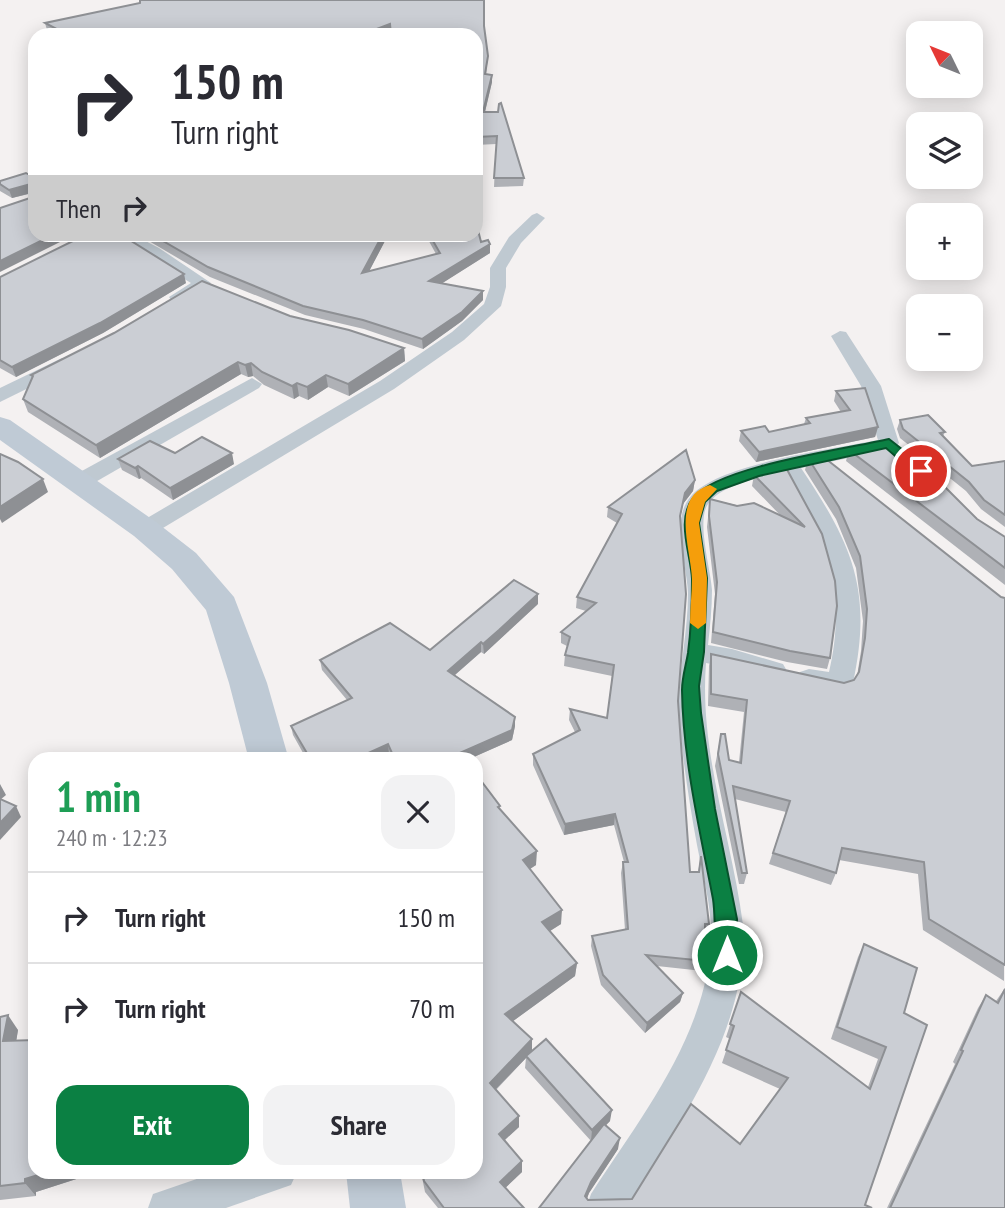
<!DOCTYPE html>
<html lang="en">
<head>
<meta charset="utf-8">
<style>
	:root { --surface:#fff; --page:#f2f2f3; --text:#2b2b33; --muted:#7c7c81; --line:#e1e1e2; --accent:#0b8043 }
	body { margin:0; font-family:"PT Sans Narrow",sans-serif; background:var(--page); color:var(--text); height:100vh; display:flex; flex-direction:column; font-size:26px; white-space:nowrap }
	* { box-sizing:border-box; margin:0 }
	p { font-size:23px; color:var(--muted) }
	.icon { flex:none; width:38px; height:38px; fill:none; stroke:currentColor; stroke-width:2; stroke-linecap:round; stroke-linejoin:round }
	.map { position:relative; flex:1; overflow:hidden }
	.sheet { position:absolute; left:28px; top:752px; width:455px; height:427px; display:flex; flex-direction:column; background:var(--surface); border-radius:21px; box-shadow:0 4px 18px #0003 }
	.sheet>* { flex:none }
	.banner { position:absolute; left:28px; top:28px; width:455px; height:214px; border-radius:21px; box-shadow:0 4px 18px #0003; background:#fff; color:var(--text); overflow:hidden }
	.needle { width:46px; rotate:313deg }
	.buttons { position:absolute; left:906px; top:21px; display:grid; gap:14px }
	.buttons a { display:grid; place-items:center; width:77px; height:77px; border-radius:14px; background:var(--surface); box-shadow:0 4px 18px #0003; font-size:35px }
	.pin { position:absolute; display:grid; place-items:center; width:60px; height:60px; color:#fff; margin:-30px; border:4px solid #fff; border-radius:50%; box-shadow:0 2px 7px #0007 }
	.me { position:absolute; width:77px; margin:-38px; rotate:0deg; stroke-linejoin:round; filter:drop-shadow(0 0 5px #0008) }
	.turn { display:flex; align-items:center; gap:24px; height:147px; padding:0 28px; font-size:32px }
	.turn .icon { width:91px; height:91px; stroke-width:2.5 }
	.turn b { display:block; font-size:49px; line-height:60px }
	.then { display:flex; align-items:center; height:66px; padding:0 28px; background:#0003; gap:14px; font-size:26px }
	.round { display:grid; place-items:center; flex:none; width:74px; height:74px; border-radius:21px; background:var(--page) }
	.overview { display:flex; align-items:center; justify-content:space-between; height:119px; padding:0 28px }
	h1 { font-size:42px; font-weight:700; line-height:52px; color:#1e9e55 }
	.action { display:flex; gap:14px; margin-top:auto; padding:14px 28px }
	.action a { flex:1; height:80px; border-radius:21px; background:var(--accent); color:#fff; font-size:28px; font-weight:700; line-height:80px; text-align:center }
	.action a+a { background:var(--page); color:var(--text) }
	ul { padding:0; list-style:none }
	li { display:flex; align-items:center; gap:21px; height:91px; padding:0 28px; border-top:2px solid var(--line) }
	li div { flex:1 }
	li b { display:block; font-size:26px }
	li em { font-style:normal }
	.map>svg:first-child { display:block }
</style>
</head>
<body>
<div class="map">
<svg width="1005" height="1208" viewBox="0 0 1005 1208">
	<rect width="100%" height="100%" fill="#f4f1f1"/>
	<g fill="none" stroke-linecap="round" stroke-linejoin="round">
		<g fill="#bfc9d1" fill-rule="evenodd">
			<path d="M537 213 545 218 521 243 506 268V287L501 306 464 340 394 389 153 534 145 536 137 534 134 529 137 524 380 381 452 332 484 304 490 287V268L509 237 532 215Z"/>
			<path d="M110 234H132L159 248 211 283 184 301H172L169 297 191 283Z"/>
			<path d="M840 331 846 332 881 386 899 443 896 447 886 450 801 468C852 544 873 590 853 683L849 690 840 693 800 686 796 679 800 672 809 669 829 672C848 592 825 538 782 472 760 478 722 484 708 504 696 521 711 570 712 590 712 608 710 627 708 645L732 649 783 664 787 671 783 678C768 683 726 666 706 663 699 753 732 838 743 925 749 1029 679 1124 627 1208H586L591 1194C639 1120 699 1045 710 955 715 918 704 881 697 845 690 807 684 768 680 730 675 683 688 639 688 593 687 564 669 519 692 495 721 463 834 449 878 440L861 386 831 336Z"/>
			<path d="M62 358 69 360 71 364 69 368 0 402V388Z"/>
			<path d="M252 378 262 384 259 388 85 488H69L66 483 69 478Z"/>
			<path d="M217 1172H297L291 1185 226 1208H148L153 1194Z"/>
		</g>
		<g fill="#bfcad5" fill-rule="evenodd">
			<path d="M0 417 10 420 156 522 196 553 234 597 267 683 289 760H249L229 683 206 610 172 569 134 536 0 440Z"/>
			<path d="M346 1172H400L406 1208H350Z"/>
		</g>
	</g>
	<g fill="#afb1b6">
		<path d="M45 23 484 27 488 56 486 75H492V82L485 112 524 178 523 186 494 187 496 144 476 145V35L391 31 380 35H56L47 30Z"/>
		<path d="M35 178 33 197V193L12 198 0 191V181Z"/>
		<path d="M137 234H328L345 241 386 239 369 271 436 254 425 234H476L490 253 442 283 483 291V300L462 321 423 349 364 329 305 315 210 277Z"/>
		<path d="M0 277 186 283 103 333 16 377 0 368Z"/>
		<path d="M290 316 404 348 405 361 349 396 328 387 308 400 299 396 294 399 264 385 253 376 248 377 241 374 100 458 28 412 23 399 32 379 31 375Z"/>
		<path d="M836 391 878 427 875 437 756 462 739 441 741 431 769 432 804 424 806 418 841 412 834 401Z"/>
		<path d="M900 420 945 432 943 436 972 466 1005 461V527L981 509 966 491 900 438 897 429Z"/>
		<path d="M849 450 977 519 1005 537V585L846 461Z"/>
		<path d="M175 453 234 464 173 500 141 478 139 479 122 470 118 459Z"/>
		<path d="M808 458 1001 597 1005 598 1004 981 923 930 918 874 839 860 836 873 831 885 769 864 786 812 735 799 747 873 744 884H739L715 766 721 734 729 760 739 762 744 712 708 706 709 666 711 654 844 683 854 680 857 676 861 651 863 621 856 568 836 519 805 470Z"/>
		<path d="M754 475 822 534 830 658 827 669 787 662 711 643 715 594 707 527 710 499 780 515 752 486Z"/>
		<path d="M695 480 693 491 683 504 680 518 678 701 690 872H698L701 856 709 924 706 934H705V961L703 971 657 966 683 993 680 1002 645 1033 601 985 591 946 592 936 625 930 621 873 623 862H624L614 825 564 835 533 765V754L575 732 569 720 570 709 607 718 612 676 564 666 565 655 567 646 561 643V632L586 611 576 608 577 597 617 523 607 517 608 507Z"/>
		<path d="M538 604 499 640 484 654 481 652 455 675 515 717V726L512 740 467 760H392L389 754 376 760H307L293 735 291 726 347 700 322 670 320 660 430 650Z"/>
		<path d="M476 780 500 809 536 865 530 869 561 924 550 931 577 963 575 976 513 1021 532 1039V1051L610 1121 606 1125 618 1149 589 1193 587 1198 588 1200 632 1199 740 1144 780 1089 722 1063 730 1039 726 1037 741 992 868 1087 878 1059 831 1039 858 957 864 944 904 1013 865 1205 539 1208 591 1141 525 1068 526 1058 496 1090 519 1116V1127L505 1140 522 1172 505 1188 524 1208H438L425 1192 421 1172H476Z"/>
		<path d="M1005 988V1208H887L955 1064 953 1062 978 1008 986 995 996 1001Z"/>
		<path d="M0 1017 18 1030 16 1041 35 1172H98L36 1192V1196L0 1200Z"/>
	</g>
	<g fill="#8e9094">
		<path d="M390 24 391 31 380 35H361Z"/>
		<path d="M492 75V82L483 120V112Z"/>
		<path d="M34 183 35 192 12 198 9 190Z"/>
		<path d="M55 234H76L0 272V261Z"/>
		<path d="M383 234H391L386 239 363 283 362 273Z"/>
		<path d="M490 244V253L430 291 429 281Z"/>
		<path d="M184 274 186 283 103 333 16 377 12 367Z"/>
		<path d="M483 291V300L462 321 423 349 422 339Z"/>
		<path d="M404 348 405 361 349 396 348 384Z"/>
		<path d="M238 362 241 374 100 458 96 445Z"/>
		<path d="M251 363 253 376 248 377 245 365Z"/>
		<path d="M326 375 328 387 308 400 307 387Z"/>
		<path d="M297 383 299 396 294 399 292 386Z"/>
		<path d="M878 427 875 437 756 462 759 452Z"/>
		<path d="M232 453 234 464 173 500 170 488Z"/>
		<path d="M138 466 141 478 139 479 135 468Z"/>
		<path d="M43 479 48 492 2 523 0 519V507Z"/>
		<path d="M695 480 693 491 683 504 678 527 685 493Z"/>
		<path d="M538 594V604L484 654 483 644Z"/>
		<path d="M481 642V652L449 680 448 671Z"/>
		<path d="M515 717V726L512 740 467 760H444Z"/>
		<path d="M388 744 389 754 376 760H353Z"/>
		<path d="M0 784 6 795 0 800Z"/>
		<path d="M16 806 21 817 0 840V823Z"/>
		<path d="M615 814 614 825 564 835 565 824Z"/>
		<path d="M537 851 536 865 522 874 523 860Z"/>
		<path d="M562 910 561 924 542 936V922Z"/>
		<path d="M577 963 575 976 505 1027V1014Z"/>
		<path d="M683 993 680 1002 645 1033 647 1023Z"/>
		<path d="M8 1015 18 1030 14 1055 3 1041Z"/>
		<path d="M532 1039V1052L526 1056V1058L490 1095V1083Z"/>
		<path d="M612 1110 610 1121 591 1141 592 1130Z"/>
		<path d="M519 1116V1127L499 1145V1134Z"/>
		<path d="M620 1138 618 1149 589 1193 584 1207 585 1196 591 1182Z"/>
		<path d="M522 1161V1172L500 1193V1182Z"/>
		<path d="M48 1172H98L36 1192V1196L25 1183V1179Z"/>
	</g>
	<g fill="#cbced4" stroke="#8e9094" stroke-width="2">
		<path d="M140 0H484V26L488 56 485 74 492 75 483 112H498L499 104 501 103 524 178H494L497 136 476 137V35H391L390 24 361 35H68L45 23 140 3Z"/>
		<path d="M26 173 35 178V234H55L0 261V208L33 197 34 183 9 190 0 184V181Z"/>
		<path d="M476 222 481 242 488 240 490 244 429 281 483 291 462 312 422 339 363 320 303 306 208 267 151 234H328L345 241 358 234H383L362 273 440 253 429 234H476Z"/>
		<path d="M87 234H120L184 274 100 323 12 367 0 360V277Z"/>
		<path d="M202 281 290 316 349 330 404 348 348 384 326 375 307 387 297 383 292 386 262 372 251 363 245 365 238 362 96 445 23 399 33 376 31 375 114 333Z"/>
		<path d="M865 388 878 427 759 452 741 431 765 426 769 432 810 423 806 418 850 410 836 391Z"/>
		<path d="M928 415 945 432 940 433 972 466 1005 461V515L984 500 969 482 903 429 900 420Z"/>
		<path d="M202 437 232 453 170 488 138 466 135 468 118 459 150 441 175 453Z"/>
		<path d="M888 441 944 486 977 519 1005 537V568L849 450Z"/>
		<path d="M686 450 695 480 685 493 680 516 686 594 678 701 690 872H699L701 856 709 924H705V961L646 955 683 993 647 1023 603 975 592 936 628 929 623 862H628L615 814 565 824 533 754 580 730 570 709 607 718 614 665 565 655 570 637 561 632 596 603 577 597 622 514 608 507Z"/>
		<path d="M0 454 18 462 43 479 0 507Z"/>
		<path d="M821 455 1001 597 1005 598V965L929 919 924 862 842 848 836 873 773 853 790 801 733 786 747 873H742L718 754 721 734H725L729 760 741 763 747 700 711 694V654L844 683 854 680 859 672 865 638 867 609 860 556 839 507 808 458Z"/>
		<path d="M784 464 822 534 835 581 837 606 830 658 790 651 713 632 717 582 709 516 710 499 737 506 754 503 805 527 754 475Z"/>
		<path d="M514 580 538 594 499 630 483 644 481 642 448 671 515 717 512 730 444 760H395L388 744 353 760H311L291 726 352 698 320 660 390 623 430 650Z"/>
		<path d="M479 778 500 806 498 807 537 851 523 860 562 910 542 922 577 963 505 1014 532 1039 490 1083 519 1116 499 1134 522 1161 500 1182 524 1208H444L424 1181 422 1172H476V935L477 934 476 932V927L478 925 476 923V780Z"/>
		<path d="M0 799 16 806 0 823Z"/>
		<path d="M864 944 917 968 904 1013 927 1025 865 1205 872 1208H539L604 1124 620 1138 591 1182 585 1196 588 1200 632 1199 691 1104 740 1144 788 1078 726 1050 734 1026 730 1024 741 992 870 1089 886 1047 837 1027Z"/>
		<path d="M1005 989V1208H890L963 1051 961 1050 986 995 998 1003Z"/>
		<path d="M8 1015 3 1041 35 1040V1172H48L25 1179V1183L0 1186V1017Z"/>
		<path d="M546 1039 612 1110 592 1130 526 1056Z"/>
	</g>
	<path fill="#0b8043" stroke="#07532c" stroke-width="2" d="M889 439 926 468V474H916L886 448 759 476 717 491 705 502 699 523 707 578 704 652 699 686 701 713 715 809 737 919 738 955 735 962 727 965 720 962C713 946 716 918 713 899 700 831 683 760 682 690 682 678 686 665 688 653 691 630 692 603 692 579 691 554 675 519 694 497 720 466 846 449 889 439Z"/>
	<path fill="#f59e0b" d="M710 485 717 489 705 502 699 523 707 578 706 623 698 629 690 623C690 608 692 593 692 579 691 550 670 496 710 485Z"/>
</svg>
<div class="buttons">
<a><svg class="needle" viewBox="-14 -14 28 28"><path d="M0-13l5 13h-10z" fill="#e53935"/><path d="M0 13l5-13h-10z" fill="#7c7c81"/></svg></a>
<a><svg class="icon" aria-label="layers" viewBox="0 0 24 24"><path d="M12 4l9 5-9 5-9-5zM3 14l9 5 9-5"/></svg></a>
<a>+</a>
<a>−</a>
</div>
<div class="pin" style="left:921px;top:471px;background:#d93025"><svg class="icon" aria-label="arrive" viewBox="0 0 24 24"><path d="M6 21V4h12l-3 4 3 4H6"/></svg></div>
<svg class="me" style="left:727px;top:955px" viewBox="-20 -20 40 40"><circle r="17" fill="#0b8043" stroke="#fff" stroke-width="3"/><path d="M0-11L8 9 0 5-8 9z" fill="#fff"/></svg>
<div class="banner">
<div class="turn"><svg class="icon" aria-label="right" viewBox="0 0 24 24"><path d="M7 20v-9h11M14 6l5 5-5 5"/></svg><div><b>150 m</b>Turn right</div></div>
<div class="then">Then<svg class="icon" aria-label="right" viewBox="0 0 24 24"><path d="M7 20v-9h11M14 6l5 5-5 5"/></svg></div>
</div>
<section class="sheet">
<div class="overview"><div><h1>1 min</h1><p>240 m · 12:23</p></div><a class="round"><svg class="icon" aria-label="close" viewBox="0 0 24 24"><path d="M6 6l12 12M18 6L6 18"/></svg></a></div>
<ul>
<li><svg class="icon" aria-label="right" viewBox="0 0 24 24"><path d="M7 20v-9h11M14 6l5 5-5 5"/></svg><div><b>Turn right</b></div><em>150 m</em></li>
<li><svg class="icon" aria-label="right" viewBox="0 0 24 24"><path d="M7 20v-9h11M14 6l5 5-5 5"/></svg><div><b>Turn right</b></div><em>70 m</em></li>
</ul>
<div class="action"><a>Exit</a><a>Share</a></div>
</section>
</div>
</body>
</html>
